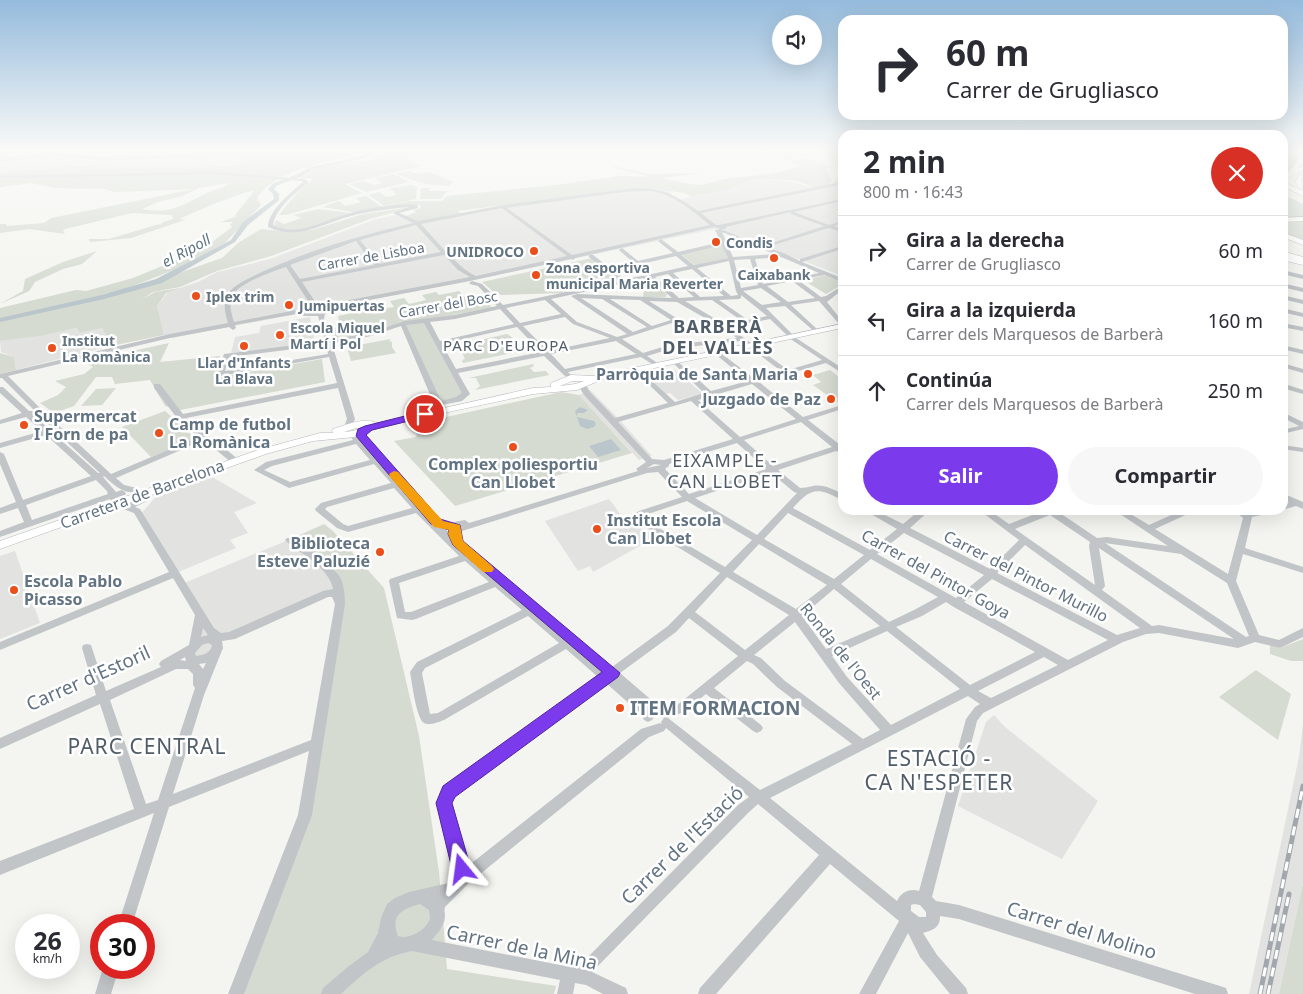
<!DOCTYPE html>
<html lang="es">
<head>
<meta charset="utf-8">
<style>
	:root { --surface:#fff; --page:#f7f7f7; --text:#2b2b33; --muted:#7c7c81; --line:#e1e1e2; --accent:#7c3aed }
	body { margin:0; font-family:"Noto Sans",sans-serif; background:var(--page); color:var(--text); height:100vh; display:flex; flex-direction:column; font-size:19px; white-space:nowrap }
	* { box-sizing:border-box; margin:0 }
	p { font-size:16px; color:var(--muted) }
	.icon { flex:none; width:28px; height:28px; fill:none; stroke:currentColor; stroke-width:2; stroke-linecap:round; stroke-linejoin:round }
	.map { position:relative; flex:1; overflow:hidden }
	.side { position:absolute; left:838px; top:130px; width:450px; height:385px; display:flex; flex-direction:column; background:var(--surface); border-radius:15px; box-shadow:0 5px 20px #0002 }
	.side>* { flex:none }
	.hud { position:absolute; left:838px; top:15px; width:450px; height:105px; border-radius:15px; box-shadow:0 5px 20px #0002; background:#fff; color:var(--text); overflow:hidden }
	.buttons { position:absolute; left:772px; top:15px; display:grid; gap:10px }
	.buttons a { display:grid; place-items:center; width:50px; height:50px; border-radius:50%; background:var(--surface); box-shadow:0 5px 20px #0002; font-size:25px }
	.speed { position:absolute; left:15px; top:914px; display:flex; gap:10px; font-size:25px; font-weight:700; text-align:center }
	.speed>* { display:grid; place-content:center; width:65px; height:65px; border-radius:50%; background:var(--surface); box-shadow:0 5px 20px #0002; line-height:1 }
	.speed small { font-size:12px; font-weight:400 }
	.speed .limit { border:8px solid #d22; background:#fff; color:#111 }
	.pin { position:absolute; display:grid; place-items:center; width:42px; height:42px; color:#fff; margin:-21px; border:2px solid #fff; border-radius:50%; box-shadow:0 1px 5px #0007 }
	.me { position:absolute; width:55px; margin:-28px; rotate:344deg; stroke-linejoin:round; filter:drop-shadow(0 0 4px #0008) }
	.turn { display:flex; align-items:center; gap:18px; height:105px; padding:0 25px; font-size:22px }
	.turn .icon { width:65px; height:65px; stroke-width:2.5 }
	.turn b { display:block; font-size:35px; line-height:42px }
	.round { display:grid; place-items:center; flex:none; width:52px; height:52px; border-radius:26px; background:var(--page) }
	.headline { display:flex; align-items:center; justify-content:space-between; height:85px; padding:0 25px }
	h1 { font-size:30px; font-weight:700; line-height:38px }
	.action { display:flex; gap:10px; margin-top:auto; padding:10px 25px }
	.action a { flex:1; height:58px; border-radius:30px; background:var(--accent); color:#fff; font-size:20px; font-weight:700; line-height:58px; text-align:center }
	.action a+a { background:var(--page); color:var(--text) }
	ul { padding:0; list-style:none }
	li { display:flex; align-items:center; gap:15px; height:70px; padding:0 25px; border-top:1px solid var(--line) }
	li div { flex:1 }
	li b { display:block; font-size:19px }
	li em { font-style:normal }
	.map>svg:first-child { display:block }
</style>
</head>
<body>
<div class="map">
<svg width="1303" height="994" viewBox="0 0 1303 994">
	<rect width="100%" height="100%" fill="#f4f4f0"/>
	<g fill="#e2e3e1">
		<path d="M21 151H38L26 156 126 151H260L253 157 246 158 238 165 177 168 103 166 0 173V157L4 153Z"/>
		<path d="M839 175H842V276L719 228 473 280 172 338 164 335 158 313 157 306 168 292 198 282 217 272 270 259 376 219 401 214 422 221 517 202 638 187 668 191 678 200 726 189 739 182 771 179 797 183 813 188 833 184Z"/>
		<path d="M310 317 315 342 313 344 231 353 235 337 259 333 261 326Z"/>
		<path d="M78 328 80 333 102 328 111 346 16 370 14 357 1 352 0 341 41 336Z"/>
		<path d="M674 369 703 394 678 400 670 393 666 394 652 381 655 380 651 375Z"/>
		<path d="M590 390 616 416 652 456 639 460 579 395Z"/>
		<path d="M209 475 257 503 234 512 248 533 230 540 236 548 176 573 140 515 160 492Z"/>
		<path d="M609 499 621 515 656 537 593 572 590 566 578 571 545 521Z"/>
		<path d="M293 538 333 571 335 593 322 594 219 643 218 649 191 659 200 623 182 584Z"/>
		<path d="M15 551 40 623 0 639V556Z"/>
		<path d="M994 715 1005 727 1098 801 1062 859 958 806 986 722Z"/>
		<path d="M1303 724V883L1279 994H1249L1299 757Z"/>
	</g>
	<g fill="#d5dbd1" fill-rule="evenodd">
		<path d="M260 151H373C340 159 275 168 257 198L261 205 225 243 174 270 125 289 124 292 222 258 238 243 261 229 282 231 312 230 363 214 413 207 370 219 271 256 217 271 180 287 153 292 141 300 155 292 180 288 166 293 157 306 164 335 111 346 102 328 80 333 77 328 41 336 0 341V308L76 290 86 291 133 278 203 249 232 227 230 225 233 222H221L237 216 235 215 254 191C246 190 186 215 180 219L185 220 131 238 90 242 89 239H109L156 225 163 224 161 223 173 219 172 215 132 213 65 229 63 231 65 234 29 229 0 233V224H6L7 226 44 223 51 218 195 189 115 192 104 189 55 188 31 183 0 187V173L77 166 177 168 238 165 246 158 253 157ZM230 183C222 189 213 189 205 194 179 206 173 214 142 209L158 202 183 196 199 188Z"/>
		<path d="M389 151H433L402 155 422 166 345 184 362 193 286 215H279L296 194 312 180 311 178 300 179C319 163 340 164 364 161 374 160 380 154 389 151Z"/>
		<path d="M517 151H669L765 155 842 153 788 156 795 160C810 157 816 161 829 167L826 169 832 181 828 185 814 188 798 181 773 179 752 180 728 189 691 197 685 193 641 187 458 211 461 214 419 221 406 216 416 212 413 210 421 208 420 205 367 211 408 201H442L447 196 556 185 619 176 652 177 615 168 613 166 648 174 702 173 662 178C672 180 691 185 700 185 708 184 716 181 724 179 750 176 776 175 801 166L779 156 621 152 572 156 571 154 520 156Z"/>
		<path d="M1283 151 1301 153 1294 167 1283 175Z"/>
		<path d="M409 171 417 174 430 172 453 182 449 186 425 184 395 174Z"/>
		<path d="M393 174 410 182 366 192 349 184 363 181 374 185 383 183 375 178Z"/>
		<path d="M412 185 417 187 416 199 384 206 369 195 379 192 386 197 397 195 390 188Z"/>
		<path d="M421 188H429V191H447L441 199H420Z"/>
		<path d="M1282 194 1303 204V219H1283Z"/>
		<path d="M366 196 382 207 352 212 323 207 339 201 345 206 361 202 355 198Z"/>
		<path d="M319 209 350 213C326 222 299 235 274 226L276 220 284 224 302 218 293 215Z"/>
		<path d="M1303 220V242L1283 232 1282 222Z"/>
		<path d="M720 245H724L728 258 695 265 680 254Z"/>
		<path d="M97 251 82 264 63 269 35 282 29 291 0 304 23 291 25 279 63 262Z"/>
		<path d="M592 258 621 280 562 293 502 295 495 293 482 282Z"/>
		<path d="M827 275 842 281V285L826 294 803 280Z"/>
		<path d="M657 284 667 294 666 297H643L644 291 640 287Z"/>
		<path d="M459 291 467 300 483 297 492 308 426 320 466 394 438 404 403 322 361 335 333 341 329 329 340 327 338 316 362 311 360 307 374 304 376 310 394 307 390 301 404 298 409 304 426 300 422 295 436 292 439 295Z"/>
		<path d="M507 334 513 338 501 342 507 348 519 346 522 351 463 363 462 360 465 359 461 350 456 351 453 346Z"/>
		<path d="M391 339 389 341 392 342V347L396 353 351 361 347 347Z"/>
		<path d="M169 343 160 362 220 356 216 378 322 359 325 382 180 410 165 406 150 380 115 384 112 377H96L74 406 54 413 40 403 58 395 66 387 55 381 84 374 93 367 83 362Z"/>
		<path d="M0 353 14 357 16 370 0 374Z"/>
		<path d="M533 364 534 366 530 368 534 372 546 371 549 375 475 390 480 386 476 378H469Z"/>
		<path d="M830 370 842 379V400L837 402 813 385 821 382 813 375Z"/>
		<path d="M116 388 102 405 81 406 96 389Z"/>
		<path d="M561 392 579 395 632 453 455 506 394 441 416 437 418 430 428 421Z"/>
		<path d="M165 411 196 439 151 457 122 427Z"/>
		<path d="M324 524 333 531 384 588 419 736 439 872 447 969 556 986 554 994H236L305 815 340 604 333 571 293 538Z"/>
		<path d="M1303 639V661H1291L1270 654V645L1280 648Z"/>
		<path d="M1256 670 1291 694 1278 740 1219 697Z"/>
		<path d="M1303 883V994H1279Z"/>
	</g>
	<g fill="#bac6cb">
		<path d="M580 407 588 410 584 413H577V417L594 421 596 424 594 427 587 429 580 426 575 411Z"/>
		<path d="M611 439 621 450 598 457 589 446Z"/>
	</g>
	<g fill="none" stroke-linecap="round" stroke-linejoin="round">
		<path fill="#bac6cb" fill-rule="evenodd" d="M372 151H378L362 159 314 169 302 176 276 186 274 189 279 194V200L248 225 235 242 162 283 104 299 0 322V318L102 295 156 279 231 240 243 222 274 199 273 194 268 189 272 184 298 174 310 167 359 157Z"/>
		<g stroke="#b4b8bc" stroke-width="1">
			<g id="major">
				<path d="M6 151 0 156 1 151Z"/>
				<path d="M1303 166V170L1282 181V177Z"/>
				<path d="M1303 171 1301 182 1303 192 1295 182Z"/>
				<path d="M1282 256 1303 261V265L1282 260Z"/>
				<path d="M842 324V328L603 379 577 390 533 394 420 418 372 430 355 437 313 441 266 454 0 549V541L258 450 320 433H333L332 431 333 429C346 425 364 417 377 423L533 388 551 387V383L571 375 595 376ZM572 381H584L575 384 560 386ZM356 428H361L353 431 344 432Z"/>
			</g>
		</g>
		<g stroke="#b4b7ba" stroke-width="1">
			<g id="highway">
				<path d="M1303 153C1303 166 1296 171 1287 179H1283V177L1293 167Z"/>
				<path d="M1282 181 1303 191V196L1282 186Z"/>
				<path d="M1303 217V221L1282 222V218Z"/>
				<path d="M1282 232 1303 240V245L1282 237Z"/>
				<path d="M1282 251 1303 257V263L1282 256Z"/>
			</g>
		</g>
		<g fill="#c1c5c8" fill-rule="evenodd">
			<path d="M51 153 104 158 236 153 256 156 254 157 237 155 104 160 51 155 0 162V160Z"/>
			<path d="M215 172 303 179 308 181V183C294 194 276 208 273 225 298 237 322 221 347 214 367 208 397 203 417 205L418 208 399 213 418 221 510 204 633 188C662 187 674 194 698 211L836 183 840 177H842V180L840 185 701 213 716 225H719L842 199V201L794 212 829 225 842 221V223L834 226 842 229V232L829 228 767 247 786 254 800 261V259L842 246V249L802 262 842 278V282L825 275 798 280 821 297 826 296 842 286V290L827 302 842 321V326L840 325 819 301 791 305 818 330 819 331 816 333 785 306 766 308 796 338 842 368V373L826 363 759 382 803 417 842 405V409L808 420 839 444H842V453L836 451 778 470 800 488C804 488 808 487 813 486 823 484 833 489 842 494V500C837 498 833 495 827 493 811 487 803 497 793 508L870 550 897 529 864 510H875L903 524 920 510H930L910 528 990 569 1019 540 979 510H989L1009 524 1045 510H1057V511L1097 538 1107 537 1168 546 1114 510H1124L1149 525 1182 510H1193L1192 512 1155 529 1228 574 1243 518 1234 510H1244L1248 513 1260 510H1275L1274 512 1252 517 1245 548 1303 567V573L1243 554 1236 581 1259 635 1279 640 1303 628V637L1280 648 1255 642 1238 648 1159 633 1146 634 1123 642 983 713 977 721 932 897 936 901 959 905 1220 986 1226 988 1228 994H1195L959 919 940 916C940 929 932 930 923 933L937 955 966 988 968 994H950L920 957 908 933 876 994H859L899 921 830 864 716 994H698L700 988 819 855 758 804 748 813 592 972 626 988 628 994H603L586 985 575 983 573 994H557L560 980 412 951C380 957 364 973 341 994H321L323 988 349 966 368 952 378 933 381 918 387 904 395 898 409 892 449 883 456 876 437 803 444 788 598 677 566 649 444 720C439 722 429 726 424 723 416 718 412 682 410 672L417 662 522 610 495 587 416 619 412 620 397 618 389 581 390 579 459 556 416 513 348 532 337 528 316 511 315 509 321 503 391 483 374 464 289 488 254 470 266 462 353 440 348 434 352 432H355L360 438 367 437 368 439 367 441 363 442 378 458H383L384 460 381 462 398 481H405L406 483 402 486 420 506H425L426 508 424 510 440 527 443 524 465 520 469 523 638 471 636 469 646 462 584 395 578 385 579 383H585L590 392 615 418 668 403 637 373V371H641L675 402 704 393 672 362V360H676L711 391 748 381 714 353V351H718L755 379 781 372V371L741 341 670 349 647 356 656 362V364H652L641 357 568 372 571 375 567 377 565 376 544 356 458 373 470 394 462 401 442 405 444 408 440 410H437L434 404 401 326 371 336 332 344 355 419 351 429H345L344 427 347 419 338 388 186 418 238 459 239 461 238 463H232L204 440 116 478 124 485 137 488 138 490 137 492C123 494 114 485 104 476L103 477 116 492 122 490 126 493 125 495 118 497 120 503H129L141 497H147L148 499 147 501 135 507 140 509 214 628 221 633 229 632 323 591 333 589C329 568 303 555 287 542L285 540 287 538C298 536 334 567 340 577 344 584 345 597 345 604L312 815 244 994H228L298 815 309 751 169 807 132 925H118L154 813 0 875V861L134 809 100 704 0 749V738L96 695 82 648 83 645 87 644 91 645 92 648 106 691 161 667 159 664 161 661 189 645 195 615 173 578 0 650V642L169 572 134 513 123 509 114 508 110 499 0 537V531L24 522 18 508 0 514V508L16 502 0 464V452L4 454 23 500 91 476 46 435 0 448V443L42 431 26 417 0 424V420L22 413 0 393V387H3L29 411H33V414L49 429 52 428 2 378H0V374L170 334 228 323C222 304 223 294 240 283 294 254 354 237 413 223L393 213 409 207C390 209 369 211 351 216 321 224 299 241 268 227 268 211 291 192 303 182L302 181 215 174 0 178V176ZM649 191C673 193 692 211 710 225L572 255 507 208 624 192ZM502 208 567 256 476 276C465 271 457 263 449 254V252H446L421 224ZM791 212V214L824 226 763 246 721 229H725L727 228 725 227ZM416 225 441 252 379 264 360 240ZM714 227 720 229 715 230 721 242 678 252 661 239 658 241 659 242 673 253 638 261 622 248 619 250 620 251 633 262 609 267 593 255H589V257L620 281 503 305 482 284 472 281 469 283 470 284 478 286 497 306 455 315 405 321 368 333 331 340 324 318 325 314 334 310V308H330L319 312H305L465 282 571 259 573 260 575 258ZM722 232 774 254 733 257ZM356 241 374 265 300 279 290 265ZM722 245 728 258 694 265 681 255ZM444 255 458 270 470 277 318 306 302 282ZM676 256 688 266 652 274 641 264ZM781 257 819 273 763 284 755 259ZM750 259 758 285 741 288 734 260ZM729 261 736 291 738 295 731 296 697 268ZM635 265 647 275 625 279 613 270ZM286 267 312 307 234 322C232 315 229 306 231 298 237 283 272 272 286 267ZM692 269 724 296 700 297 673 273ZM668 274 694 297 679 298 655 277ZM650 278 672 298 577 294 571 296 627 334 617 337 577 322 551 299ZM792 281 815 298 788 302 767 286ZM761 288 781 302 762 305 743 291ZM741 295 767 316 748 320 719 300 739 299 741 298ZM581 298 602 299 647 327 633 332ZM610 299 640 300 671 320 652 326ZM545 300 561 314 520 323 506 308ZM712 300 742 321 724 324 685 301ZM649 301 677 302 717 325 694 329ZM500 309 514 324 440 341 430 322 455 319ZM302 313V315L304 316H318L325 341 224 354 217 374 221 376 329 357 337 383 183 414 160 384H154V388L180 422 199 437 111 474 41 409 8 376 170 338 229 327 233 330 236 328 235 325ZM565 317 573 324 610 338 548 351 523 326ZM770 319 792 340 822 360 788 370 729 327ZM675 322 693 333 722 328 737 338 669 345 643 353 622 339ZM424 323 462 393 456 397 441 401 406 325ZM517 327 541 352 456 369 442 344ZM616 341 636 354 565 369 551 354ZM326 345 328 354 225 371 229 357ZM752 384 796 419 740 437 698 400ZM691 401 733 439 664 460 652 459 618 422ZM801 422 832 447 773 466 744 440ZM56 432 100 473H98L53 433ZM737 443 766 469 689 494 665 469 669 466V464ZM356 444 370 460 290 482 264 470 272 466ZM654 464 661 465 647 468ZM658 472 682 497 639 511 634 514 632 519 720 573 668 626 612 667 476 554 468 553 455 543 451 537 462 531 647 473ZM771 473 794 492 797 493 757 535 695 498ZM96 480 107 491 108 494 32 520 26 505ZM394 488 412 508 348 526 343 524 325 509 327 507ZM687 501 752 540 725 567 642 518 645 515ZM788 513 864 555 834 579 764 539ZM1050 515 1090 542 1089 546 1095 585 1015 529ZM455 527 449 531H446L449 528ZM904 533 984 575 956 598 877 554ZM1105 543 1181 554 1227 583 1249 636 1246 637ZM759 544 827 585 796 609 733 572ZM1025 545 1140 628 1117 635 997 573ZM1099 548 1234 639 1159 625 1152 626 1102 590 1105 586ZM871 559 938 597 914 610 889 622 841 584ZM465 561 489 582 411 612H405L399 583ZM727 577 789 615 745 650 695 612ZM992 579 1108 640 1068 660 964 602ZM834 589 880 626 826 649 802 616ZM328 597H332L335 604 311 740 173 794 204 695 223 648 222 641 235 639ZM946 602 952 606 1035 652 970 685 896 627 922 616ZM528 616 559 643 438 713 430 714 422 673 425 668ZM689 618 738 656 676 706 663 710 620 673 676 632ZM795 622 839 683 880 730 863 739 785 681 761 658 754 655ZM203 628 208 635 201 637ZM887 631 960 689 891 725 847 677 832 656ZM208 643 212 645C211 653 203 655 196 656L195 653 202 645ZM185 657 186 661 180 660ZM1044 657 1058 665 991 698 978 691ZM747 661 753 664 777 687 852 744 760 790 668 718 684 712 706 694 753 731 757 733 761 731 763 728 761 725 714 688ZM206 663 203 669 199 664ZM176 669H188L193 674V685L195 688 158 800 146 804 110 700ZM606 683 641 714 644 720 648 722 652 720 654 717 653 715 664 718 661 722 662 724 660 723 641 729 468 866 451 803 454 796ZM968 696 980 704 975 707 966 719 919 891C910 888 901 892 897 901L770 798ZM666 728 749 797 738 805 584 961 570 967 432 940C437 934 445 925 445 916 445 913 444 910 445 907L469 883 649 737 664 731ZM420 904 429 910C429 912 430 916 430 918 427 930 409 940 398 936 390 915 402 909 420 904ZM914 904 920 905 926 912V917H919L911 911V905Z"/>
			<path d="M1282 270 1303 275V279L1282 274Z"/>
			<path d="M1282 283 1303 288V292L1282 287Z"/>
			<path d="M1282 295 1303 300V304L1282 299Z"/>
			<path d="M1282 308 1303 313V317L1282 312Z"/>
			<path d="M1282 323 1303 327V331L1282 327Z"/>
			<path d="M1282 345 1303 350V354L1282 349Z"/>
			<path d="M1282 363 1303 369V373L1282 367Z"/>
			<path d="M1282 383 1303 390V394L1282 388Z"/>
			<path d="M1282 412 1303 422V429L1282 434V430L1299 426 1282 417Z"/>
			<path d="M1282 445 1303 448V452L1282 449Z"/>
			<path d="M1282 493 1303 502V509L1296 506 1282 510V504L1289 502 1282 499Z"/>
			<path d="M103 968H119L111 994H95Z"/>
		</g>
		<use href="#major" fill="#fff" fill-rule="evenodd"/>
		<use href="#highway" fill="#fff" fill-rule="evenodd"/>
		<g stroke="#a1a7ad" stroke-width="5">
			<g id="rail">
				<path d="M1260 994 1303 786"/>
				<path d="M1268 994 1289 894"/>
			</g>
		</g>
		<use href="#rail" stroke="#fff" stroke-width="3" stroke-dasharray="9" stroke-linecap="butt"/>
	</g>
	<linearGradient id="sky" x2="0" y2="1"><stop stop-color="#95bbdc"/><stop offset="0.52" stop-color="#fafaf8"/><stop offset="1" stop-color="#fafaf8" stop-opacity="0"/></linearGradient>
	<rect width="1303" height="290" fill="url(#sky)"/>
	<path fill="#7c3aed" stroke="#51269a" d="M425 411 429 412V416L372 430 366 435 440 519 460 525 463 541 620 673 618 677 455 797 452 803 471 869 468 875 462 878 455 875 452 869 436 803 443 786 602 672 453 545 448 534 449 530 431 524 356 436 358 429 365 426Z"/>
	<path fill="#f59e0b" d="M394 471 398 472 443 521 460 525 463 541 492 566 494 569 492 572H483L453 545 448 534 449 530 434 527 390 477 389 474Z"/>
	<g fill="#e94e1b" stroke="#fff" stroke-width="2">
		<circle cx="716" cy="242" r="5"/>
		<circle cx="534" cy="251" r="5"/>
		<circle cx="774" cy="258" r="5"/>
		<circle cx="536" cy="275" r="5"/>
		<circle cx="196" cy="296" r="5"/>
		<circle cx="289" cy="305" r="5"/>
		<circle cx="280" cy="335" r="5"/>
		<circle cx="244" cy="346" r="5"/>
		<circle cx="52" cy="348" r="5"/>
		<circle cx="808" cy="374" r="5"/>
		<circle cx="831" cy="399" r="5"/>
		<circle cx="24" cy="425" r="5"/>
		<circle cx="159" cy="433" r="5"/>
		<circle cx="513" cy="447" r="5"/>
		<circle cx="597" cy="529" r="5"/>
		<circle cx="380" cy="552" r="5"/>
		<circle cx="14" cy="590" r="5"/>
		<circle cx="620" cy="708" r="5"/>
	</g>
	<g text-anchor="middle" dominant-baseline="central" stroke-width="5" stroke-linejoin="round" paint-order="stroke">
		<g font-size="14" font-weight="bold" fill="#627382" stroke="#fff" text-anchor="start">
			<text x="726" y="242">Condis</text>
			<text x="524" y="251" text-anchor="end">UNIDROCO</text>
			<text x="546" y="267">Zona esportiva<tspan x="546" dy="16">municipal Maria Reverter</tspan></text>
			<text x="774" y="274" text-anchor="middle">Caixabank</text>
			<text x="206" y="296">Iplex trim</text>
			<text x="299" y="305">Jumipuertas</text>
			<text x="290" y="327">Escola Miquel<tspan x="290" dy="16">Martí i Pol</tspan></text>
			<text x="62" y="340">Institut<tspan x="62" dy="16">La Romànica</tspan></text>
			<text x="244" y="362" text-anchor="middle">Llar d'Infants<tspan x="244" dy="16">La Blava</tspan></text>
		</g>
		<g font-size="14" fill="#627382" stroke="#fff">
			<text transform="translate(371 256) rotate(-10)">Carrer de Lisboa</text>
			<text transform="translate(448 304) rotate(-10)">Carrer del Bosc</text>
		</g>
		<g font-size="15" font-style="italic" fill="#5d767f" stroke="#fff">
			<text transform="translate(186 250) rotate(-28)">el Ripoll</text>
		</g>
		<g font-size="15" letter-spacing="1" fill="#505c67" stroke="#fff">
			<text x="506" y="345">PARC D'EUROPA</text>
		</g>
		<g font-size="16" font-weight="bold" fill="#627382" stroke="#fff" text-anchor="start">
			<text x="798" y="374" text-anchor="end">Parròquia de Santa Maria</text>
			<text x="821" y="399" text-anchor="end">Juzgado de Paz</text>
			<text x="34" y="416">Supermercat<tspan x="34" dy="18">I Forn de pa</tspan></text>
			<text x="169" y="424">Camp de futbol<tspan x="169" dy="18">La Romànica</tspan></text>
			<text x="513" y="464" text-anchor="middle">Complex poliesportiu<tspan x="513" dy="18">Can Llobet</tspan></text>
			<text x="607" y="520">Institut Escola<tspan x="607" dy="18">Can Llobet</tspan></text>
			<text x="370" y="543" text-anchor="end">Biblioteca<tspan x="370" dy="18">Esteve Paluzié</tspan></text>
			<text x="24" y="581">Escola Pablo<tspan x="24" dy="18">Picasso</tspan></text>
		</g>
		<g font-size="16" fill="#627382" stroke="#fff">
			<text transform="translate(142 494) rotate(-20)">Carretera de Barcelona</text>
			<text transform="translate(936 574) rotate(29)">Carrer del Pintor Goya</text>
			<text transform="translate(1026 576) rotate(27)">Carrer del Pintor Murillo</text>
			<text transform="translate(841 651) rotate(51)">Ronda de l'Oest</text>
		</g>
		<g font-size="18" font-weight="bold" letter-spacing="1" fill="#505c67" stroke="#fff">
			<text x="718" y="326">BARBERÀ<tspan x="718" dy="21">DEL VALLÈS</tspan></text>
		</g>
		<g font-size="18" letter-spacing="1" fill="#505c67" stroke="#fff">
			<text x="725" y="460">EIXAMPLE -<tspan x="725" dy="21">CAN LLOBET</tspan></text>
		</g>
		<g font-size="19" fill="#627382" stroke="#fff">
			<text transform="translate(88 678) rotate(-24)">Carrer d'Estoril</text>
			<text transform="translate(682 845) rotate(-44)">Carrer de l'Estació</text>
			<text transform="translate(1082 930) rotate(17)">Carrer del Molino</text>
			<text transform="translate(522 947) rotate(12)">Carrer de la Mina</text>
		</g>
		<g font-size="19" font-weight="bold" fill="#627382" stroke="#fff" text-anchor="start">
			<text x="630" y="708">ITEM FORMACION</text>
		</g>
		<g font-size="21" letter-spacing="1" fill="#505c67" stroke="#fff">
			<text x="147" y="746">PARC CENTRAL</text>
			<text x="939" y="758">ESTACIÓ -<tspan x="939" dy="24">CA N'ESPETER</tspan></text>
		</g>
	</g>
</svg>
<div class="buttons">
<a><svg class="icon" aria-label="sound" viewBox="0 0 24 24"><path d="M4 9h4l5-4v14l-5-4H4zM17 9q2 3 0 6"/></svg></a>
</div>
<div class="speed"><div>26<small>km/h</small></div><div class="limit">30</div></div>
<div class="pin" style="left:425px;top:414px;background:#d93025"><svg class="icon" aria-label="arrive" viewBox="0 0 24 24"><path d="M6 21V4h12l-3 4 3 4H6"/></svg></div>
<svg class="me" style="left:462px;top:869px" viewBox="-20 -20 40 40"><path d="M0-17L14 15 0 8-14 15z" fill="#7c3aed" stroke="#fff" stroke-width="4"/></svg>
<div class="hud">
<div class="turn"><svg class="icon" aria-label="right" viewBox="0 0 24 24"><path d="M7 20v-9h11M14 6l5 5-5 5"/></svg><div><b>60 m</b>Carrer de Grugliasco</div></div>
</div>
<section class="side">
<div class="headline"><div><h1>2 min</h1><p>800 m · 16:43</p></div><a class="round" style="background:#d93025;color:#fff"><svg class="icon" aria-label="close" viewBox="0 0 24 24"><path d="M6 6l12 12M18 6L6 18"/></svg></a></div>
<ul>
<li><svg class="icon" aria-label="right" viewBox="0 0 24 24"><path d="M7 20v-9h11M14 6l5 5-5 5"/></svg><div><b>Gira a la derecha</b><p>Carrer de Grugliasco</p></div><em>60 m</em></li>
<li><svg class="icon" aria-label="left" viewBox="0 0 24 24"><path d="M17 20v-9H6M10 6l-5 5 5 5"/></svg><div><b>Gira a la izquierda</b><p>Carrer dels Marquesos de Barberà</p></div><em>160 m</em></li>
<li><svg class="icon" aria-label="ahead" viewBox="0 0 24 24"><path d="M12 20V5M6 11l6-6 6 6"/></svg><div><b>Continúa</b><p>Carrer dels Marquesos de Barberà</p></div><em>250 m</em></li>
</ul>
<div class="action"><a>Salir</a><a>Compartir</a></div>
</section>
</div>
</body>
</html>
